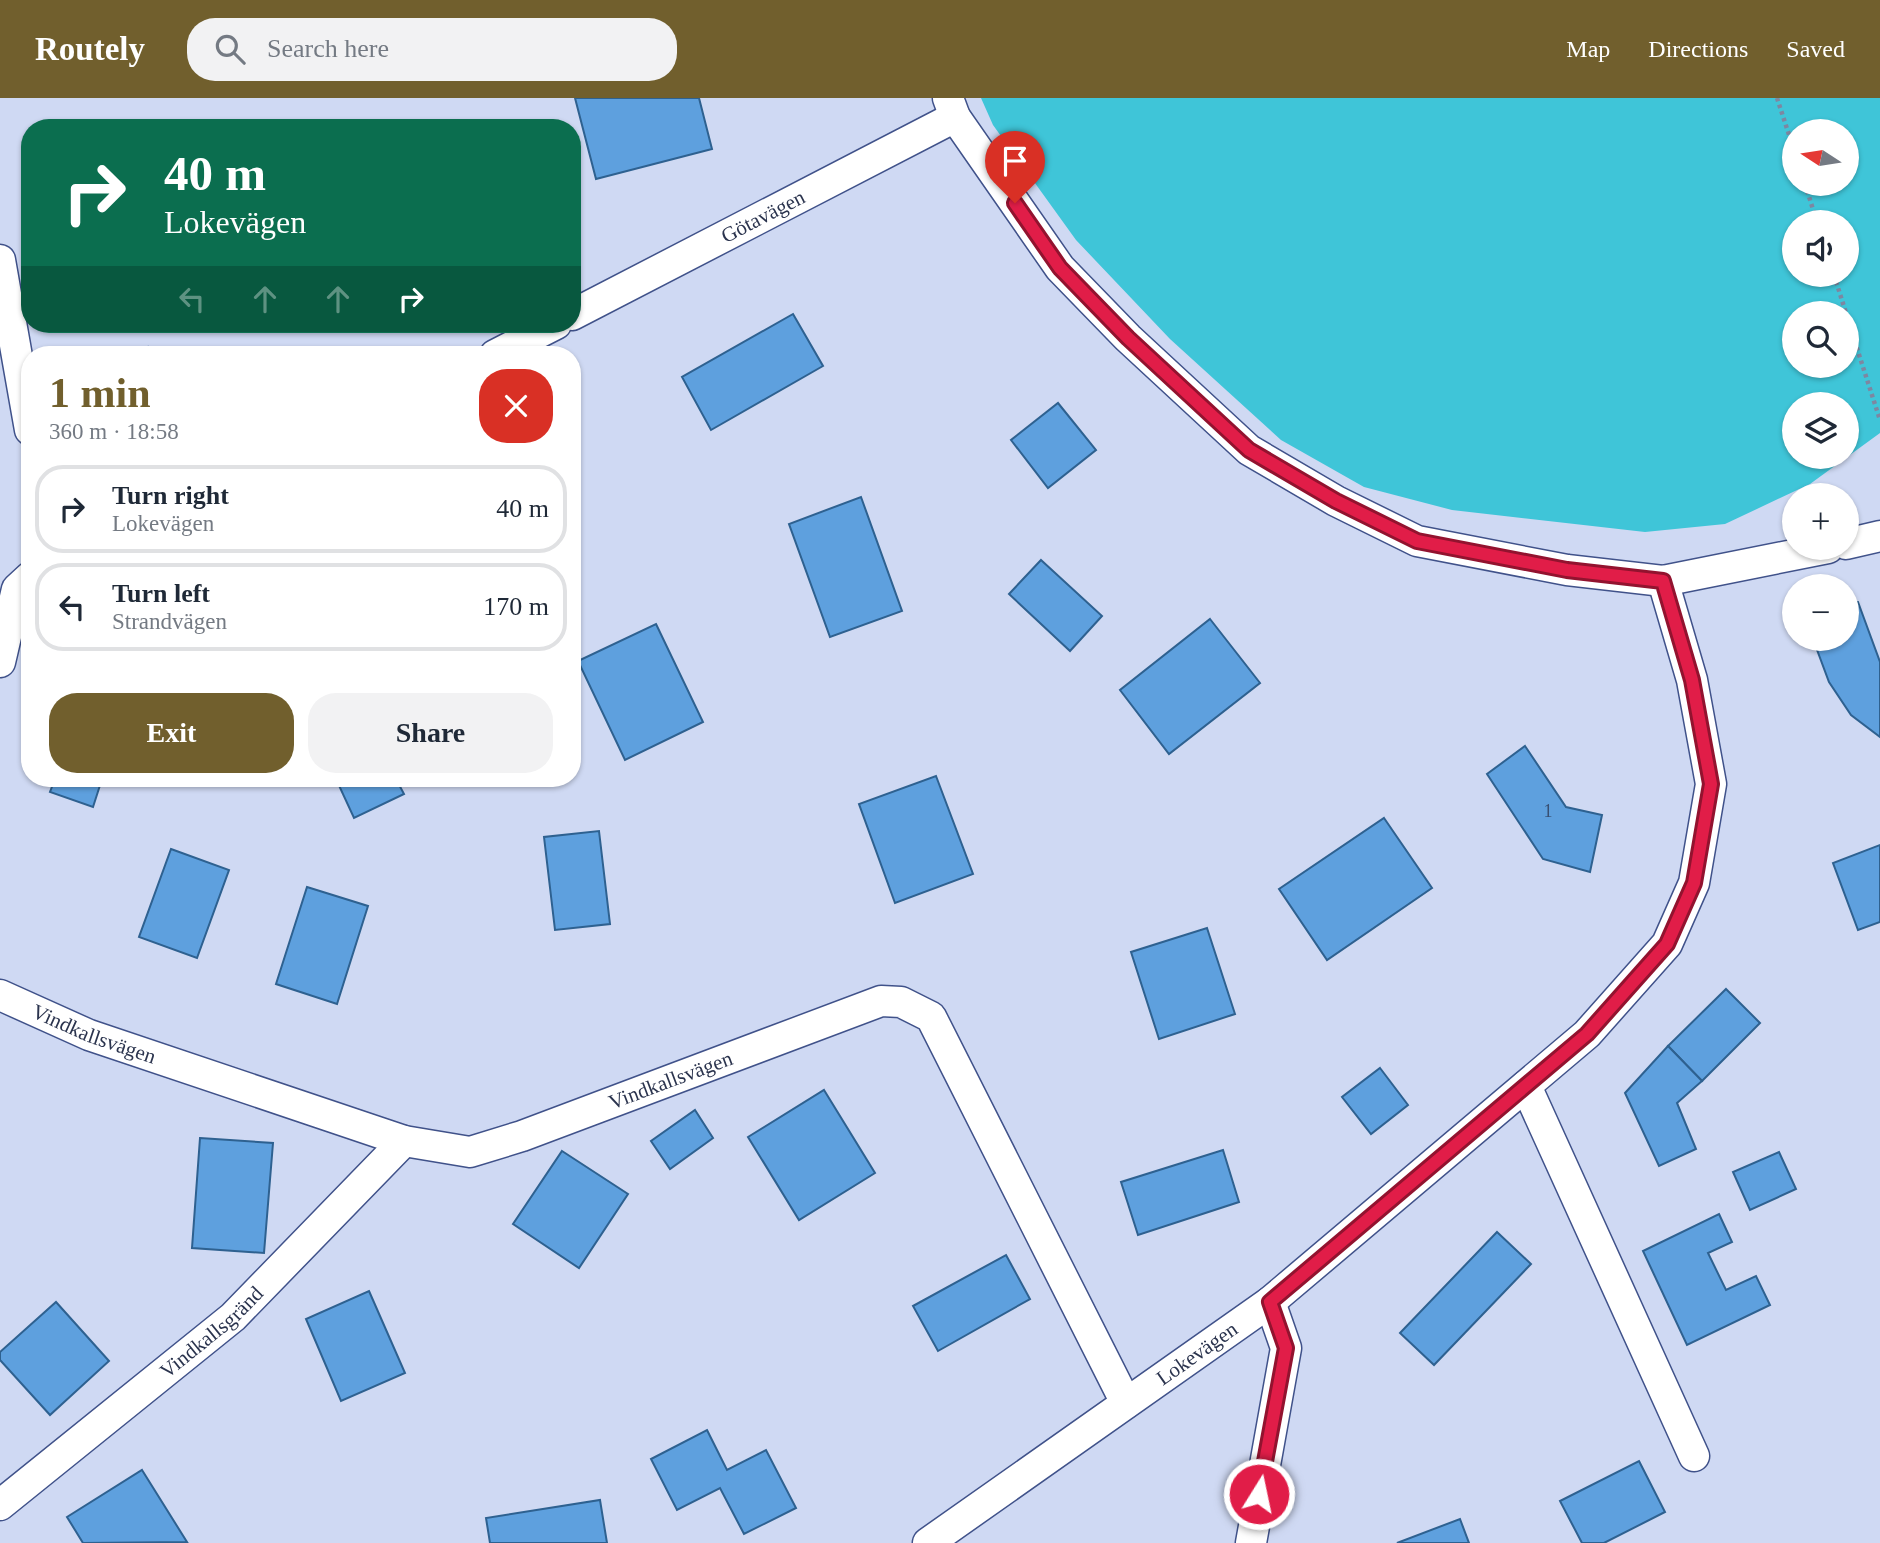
<!DOCTYPE html>
<html lang="en">
<head>
<meta charset="utf-8">
<style>
	:root { --surface:#fff; --page:#f2f2f3; --text:#1f2937; --muted:#747a83; --line:#e0e1e3; --accent:#715f2d }
	body { margin:0; font-family:Georgia,serif; background:var(--page); color:var(--text); height:100vh; display:flex; flex-direction:column; font-size:26px; white-space:nowrap }
	* { box-sizing:border-box; margin:0 }
	p { font-size:23px; color:var(--muted) }
	.icon { flex:none; width:38px; height:38px; fill:none; stroke:currentColor; stroke-width:2; stroke-linecap:round; stroke-linejoin:round }
	.map { position:relative; flex:1; overflow:hidden }
	.panel { position:absolute; left:21px; top:248px; width:560px; height:441px; display:flex; flex-direction:column; background:var(--surface); border-radius:28px; box-shadow:0 2px 5px #0004 }
	.panel>* { flex:none }
	.guide { position:absolute; left:21px; top:21px; width:560px; height:214px; border-radius:28px; box-shadow:0 2px 5px #0004; background:#0b6e4f; color:#fff; overflow:hidden }
	.needle { width:46px; rotate:282deg }
	.fabs { position:absolute; left:1782px; top:21px; display:grid; gap:14px }
	.fabs a { display:grid; place-items:center; width:77px; height:77px; border-radius:50%; background:var(--surface); box-shadow:0 2px 5px #0004; font-size:35px }
	.pin { position:absolute; display:grid; place-items:center; width:60px; height:60px; color:#fff; margin:-72px -30px; border-radius:50% 50% 50% 0; rotate:-45deg; box-shadow:0 0 7px #0007 }
	.pin .icon { rotate:45deg }
	.me { position:absolute; width:77px; margin:-38px; rotate:10deg; stroke-linejoin:round; filter:drop-shadow(0 0 5px #0008) }
	.turn { display:flex; align-items:center; gap:24px; height:147px; padding:0 28px; font-size:32px }
	.turn .icon { width:91px; height:91px; stroke-width:2.5 }
	.turn b { display:block; font-size:49px; line-height:60px }
	.lanes { display:flex; align-items:center; height:66px; padding:0 28px; background:#0003; justify-content:center; gap:35px; direction:ltr }
	.lanes .off { opacity:.35 }
	.round { display:grid; place-items:center; flex:none; width:74px; height:74px; border-radius:28px; background:var(--page) }
	.headline { display:flex; align-items:center; justify-content:space-between; height:119px; padding:0 28px }
	h1 { font-size:42px; font-weight:800; line-height:52px; color:var(--accent) }
	.button { display:flex; gap:14px; margin-top:auto; padding:14px 28px }
	.button a { flex:1; height:80px; border-radius:28px; background:var(--accent); color:#fff; font-size:28px; font-weight:800; line-height:80px; text-align:center }
	.button a+a { background:var(--page); color:var(--text) }
	ul { padding:0; list-style:none }
	li { display:flex; align-items:center; gap:21px; height:88px; margin:0 14px 10px; padding:0 14px; border:4px solid var(--line); border-radius:28px }
	li div { flex:1 }
	li b { display:block; font-size:26px }
	li em { font-style:normal }
	header { display:flex; align-items:center; gap:42px; box-sizing:border-box; height:98px; padding:0 35px; background:var(--accent); color:#fff }
	header strong { font-size:33px }
	nav { display:flex; gap:38px; margin-inline-start:auto; font-size:24px }
	.search { width:490px; height:63px; background:var(--page); display:flex; align-items:center; gap:18px; box-sizing:border-box; padding:0 24px; border-radius:28px; color:var(--muted); font-size:26px }
	.map>svg:first-child { display:block }
</style>
</head>
<body>
<header>
<strong>Routely</strong>
<div class="search"><svg class="icon" aria-label="search" viewBox="0 0 24 24"><circle cx="10" cy="10" r="6"/><path d="M15 15l6 6"/></svg>Search here</div>
<nav><a>Map</a><a>Directions</a><a>Saved</a></nav>
</header>
<div class="map">
<svg width="1880" height="1445" viewBox="0 0 1880 1445">
	<rect width="100%" height="100%" fill="#cfd9f3"/>
	<path fill="#3fc5d8" fill-rule="evenodd" d="M981 0H1880V335L1810 386 1725 426 1645 434 1452 412 1364 389 1281 342 1170 241 1076 142 993 27ZM1794 33H1846V86H1794ZM1794 124H1846V177H1794ZM1794 215H1846V268H1794ZM1794 306H1846V359H1794Z"/>
	<g fill="#5ea0de" stroke="#2e6190" stroke-width="2">
		<path d="M575 0H699L712 51 596 81Z"/>
		<path d="M510 24 511 30H482Z"/>
		<path d="M793 216 823 268 711 332 682 279Z"/>
		<path d="M148 249 150 257H98Z"/>
		<path d="M1058 305 1096 352 1048 390 1011 342Z"/>
		<path d="M861 399 902 513 830 539 789 426Z"/>
		<path d="M1041 462 1102 518 1070 553 1009 496Z"/>
		<path d="M1858 504 1880 564V639L1851 617 1829 584 1813 541H1846V505Z"/>
		<path d="M1210 521 1260 585 1169 656 1120 592Z"/>
		<path d="M656 526 703 624 625 662 578 563Z"/>
		<path d="M1525 648 1566 709 1602 717 1590 774 1543 761 1487 676Z"/>
		<path d="M936 678 973 776 895 805 859 706Z"/>
		<path d="M55 681H102L93 709 50 694Z"/>
		<path d="M336 681H396L404 696 354 720Z"/>
		<path d="M1384 720 1432 790 1327 862 1279 791Z"/>
		<path d="M599 733 610 826 555 832 544 739Z"/>
		<path d="M1880 747V824L1858 832 1833 765Z"/>
		<path d="M171 751 229 772 197 860 139 839Z"/>
		<path d="M307 789 368 808 337 906 276 886Z"/>
		<path d="M1207 830 1235 916 1159 941 1131 854Z"/>
		<path d="M1726 891 1760 925 1702 983 1668 948Z"/>
		<path d="M1668 948 1702 983 1677 1005 1696 1051 1659 1068 1625 995Z"/>
		<path d="M1380 970 1408 1007 1371 1036 1342 999Z"/>
		<path d="M824 992 875 1075 799 1122 748 1039Z"/>
		<path d="M695 1012 713 1040 670 1071 651 1043Z"/>
		<path d="M200 1040 273 1045 264 1155 192 1150Z"/>
		<path d="M1223 1052 1239 1104 1138 1137 1121 1084Z"/>
		<path d="M562 1053 628 1096 579 1170 513 1126Z"/>
		<path d="M1779 1054 1796 1091 1750 1112 1733 1074Z"/>
		<path d="M1719 1116 1732 1144 1708 1155 1726 1192 1756 1178 1770 1207 1687 1247 1643 1153Z"/>
		<path d="M1497 1134 1531 1166 1434 1267 1400 1235Z"/>
		<path d="M1006 1157 1030 1201 938 1253 913 1208Z"/>
		<path d="M369 1193 405 1275 341 1303 306 1221Z"/>
		<path d="M56 1204 109 1263 50 1317 0 1262V1254Z"/>
		<path d="M707 1332 727 1372 766 1352 796 1410 744 1436 720 1390 677 1412 651 1361Z"/>
		<path d="M1639 1363 1665 1414 1604 1445H1582L1560 1403Z"/>
		<path d="M142 1372 187 1444 83 1445 67 1419Z"/>
		<path d="M600 1402 607 1445H490L486 1420Z"/>
		<path d="M1460 1421 1469 1445H1397Z"/>
	</g>
	<g fill="none" stroke-linecap="round" stroke-linejoin="round">
		<g stroke="#40528a" stroke-width="33">
			<g id="street">
				<path d="M948 0 955 19 1060 170 1128 240 1249 352 1336 403 1417 443 1567 472 1663 483 1828 450"/>
				<path d="M0 162 30 332"/>
				<path id="s1" d="M572 217 955 19"/>
				<path d="M495 257 556 226"/>
				<path d="M1846 446 1880 438"/>
				<path d="M0 564 17 491 30 479"/>
				<path id="s2" d="M0 897 89 937 404 1043 470 1054 522 1038 881 903 901 904 931 919 1126 1305"/>
				<path d="M1526 988 1694 1358"/>
				<path id="s3" d="M0 1407 233 1219 404 1043"/>
				<path id="s4" d="M928 1445 1270 1204 1587 936 1667 846 1694 785 1711 686 1692 582 1663 483"/>
				<path d="M1251 1445 1286 1250 1270 1204"/>
			</g>
		</g>
		<g stroke="#7d87a1" stroke-width="4.5" stroke-dasharray="3.5 3.5" stroke-linecap="butt">
			<path d="M1777 0 1794 52"/>
			<path d="M1805 86 1817 124"/>
			<path d="M1834 177 1846 215"/>
			<path d="M1846 216 1880 322"/>
		</g>
		<use href="#street" stroke="#fff" stroke-width="30"/>
	</g>
	<g fill="none" stroke-linecap="round" stroke-linejoin="round">
		<g stroke="#92132f" stroke-width="18">
			<path id="route" d="M1015 105 1060 170 1128 240 1249 352 1336 403 1417 443 1567 472 1663 483 1692 582 1711 686 1694 785 1667 846 1587 936 1270 1204 1286 1250 1259 1396"/>
		</g>
		<use href="#route" stroke="#e11d48" stroke-width="12"/>
	</g>
	<g text-anchor="middle" dominant-baseline="central" stroke-width="7" stroke-linejoin="round" paint-order="stroke">
		<g font-size="18" fill="#384f72">
			<text x="1548" y="713">1</text>
		</g>
		<g font-size="21" fill="#2b344e" stroke="#fafafa">
			<text stroke="none"><textPath href="#s1" startOffset="215">Götavägen</textPath></text>
			<text stroke="none"><textPath href="#s2" startOffset="102">Vindkallsvägen</textPath></text>
			<text stroke="none"><textPath href="#s2" startOffset="710">Vindkallsvägen</textPath></text>
			<text stroke="none"><textPath href="#s3" startOffset="273">Vindkallsgränd</textPath></text>
			<text stroke="none"><textPath href="#s4" startOffset="329">Lokevägen</textPath></text>
		</g>
	</g>
</svg>
<div class="fabs">
<a><svg class="needle" viewBox="-14 -14 28 28"><path d="M0-13l5 13h-10z" fill="#e53935"/><path d="M0 13l5-13h-10z" fill="#747a83"/></svg></a>
<a><svg class="icon" aria-label="sound" viewBox="0 0 24 24"><path d="M4 9h4l5-4v14l-5-4H4zM17 9q2 3 0 6"/></svg></a>
<a><svg class="icon" aria-label="search" viewBox="0 0 24 24"><circle cx="10" cy="10" r="6"/><path d="M15 15l6 6"/></svg></a>
<a><svg class="icon" aria-label="layers" viewBox="0 0 24 24"><path d="M12 4l9 5-9 5-9-5zM3 14l9 5 9-5"/></svg></a>
<a>+</a>
<a>−</a>
</div>
<div class="pin" style="left:1015px;top:105px;background:#d93025"><svg class="icon" aria-label="arrive" viewBox="0 0 24 24"><path d="M6 21V4h12l-3 4 3 4H6"/></svg></div>
<svg class="me" style="left:1259px;top:1396px" viewBox="-20 -20 40 40"><circle r="17" fill="#e11d48" stroke="#fff" stroke-width="3"/><path d="M0-11L8 9 0 5-8 9z" fill="#fff"/></svg>
<div class="guide">
<div class="turn"><svg class="icon" aria-label="right" viewBox="0 0 24 24"><path d="M7 20v-9h11M14 6l5 5-5 5"/></svg><div><b>40 m</b>Lokevägen</div></div>
<div class="lanes"><svg class="icon off" aria-label="left" viewBox="0 0 24 24"><path d="M17 20v-9H6M10 6l-5 5 5 5"/></svg><svg class="icon off" aria-label="ahead" viewBox="0 0 24 24"><path d="M12 20V5M6 11l6-6 6 6"/></svg><svg class="icon off" aria-label="ahead" viewBox="0 0 24 24"><path d="M12 20V5M6 11l6-6 6 6"/></svg><svg class="icon" aria-label="right" viewBox="0 0 24 24"><path d="M7 20v-9h11M14 6l5 5-5 5"/></svg></div>
</div>
<section class="panel">
<div class="headline"><div><h1>1 min</h1><p>360 m · 18:58</p></div><a class="round" style="background:#d93025;color:#fff"><svg class="icon" aria-label="close" viewBox="0 0 24 24"><path d="M6 6l12 12M18 6L6 18"/></svg></a></div>
<ul>
<li><svg class="icon" aria-label="right" viewBox="0 0 24 24"><path d="M7 20v-9h11M14 6l5 5-5 5"/></svg><div><b>Turn right</b><p>Lokevägen</p></div><em>40 m</em></li>
<li><svg class="icon" aria-label="left" viewBox="0 0 24 24"><path d="M17 20v-9H6M10 6l-5 5 5 5"/></svg><div><b>Turn left</b><p>Strandvägen</p></div><em>170 m</em></li>
</ul>
<div class="button"><a>Exit</a><a>Share</a></div>
</section>
</div>
</body>
</html>
